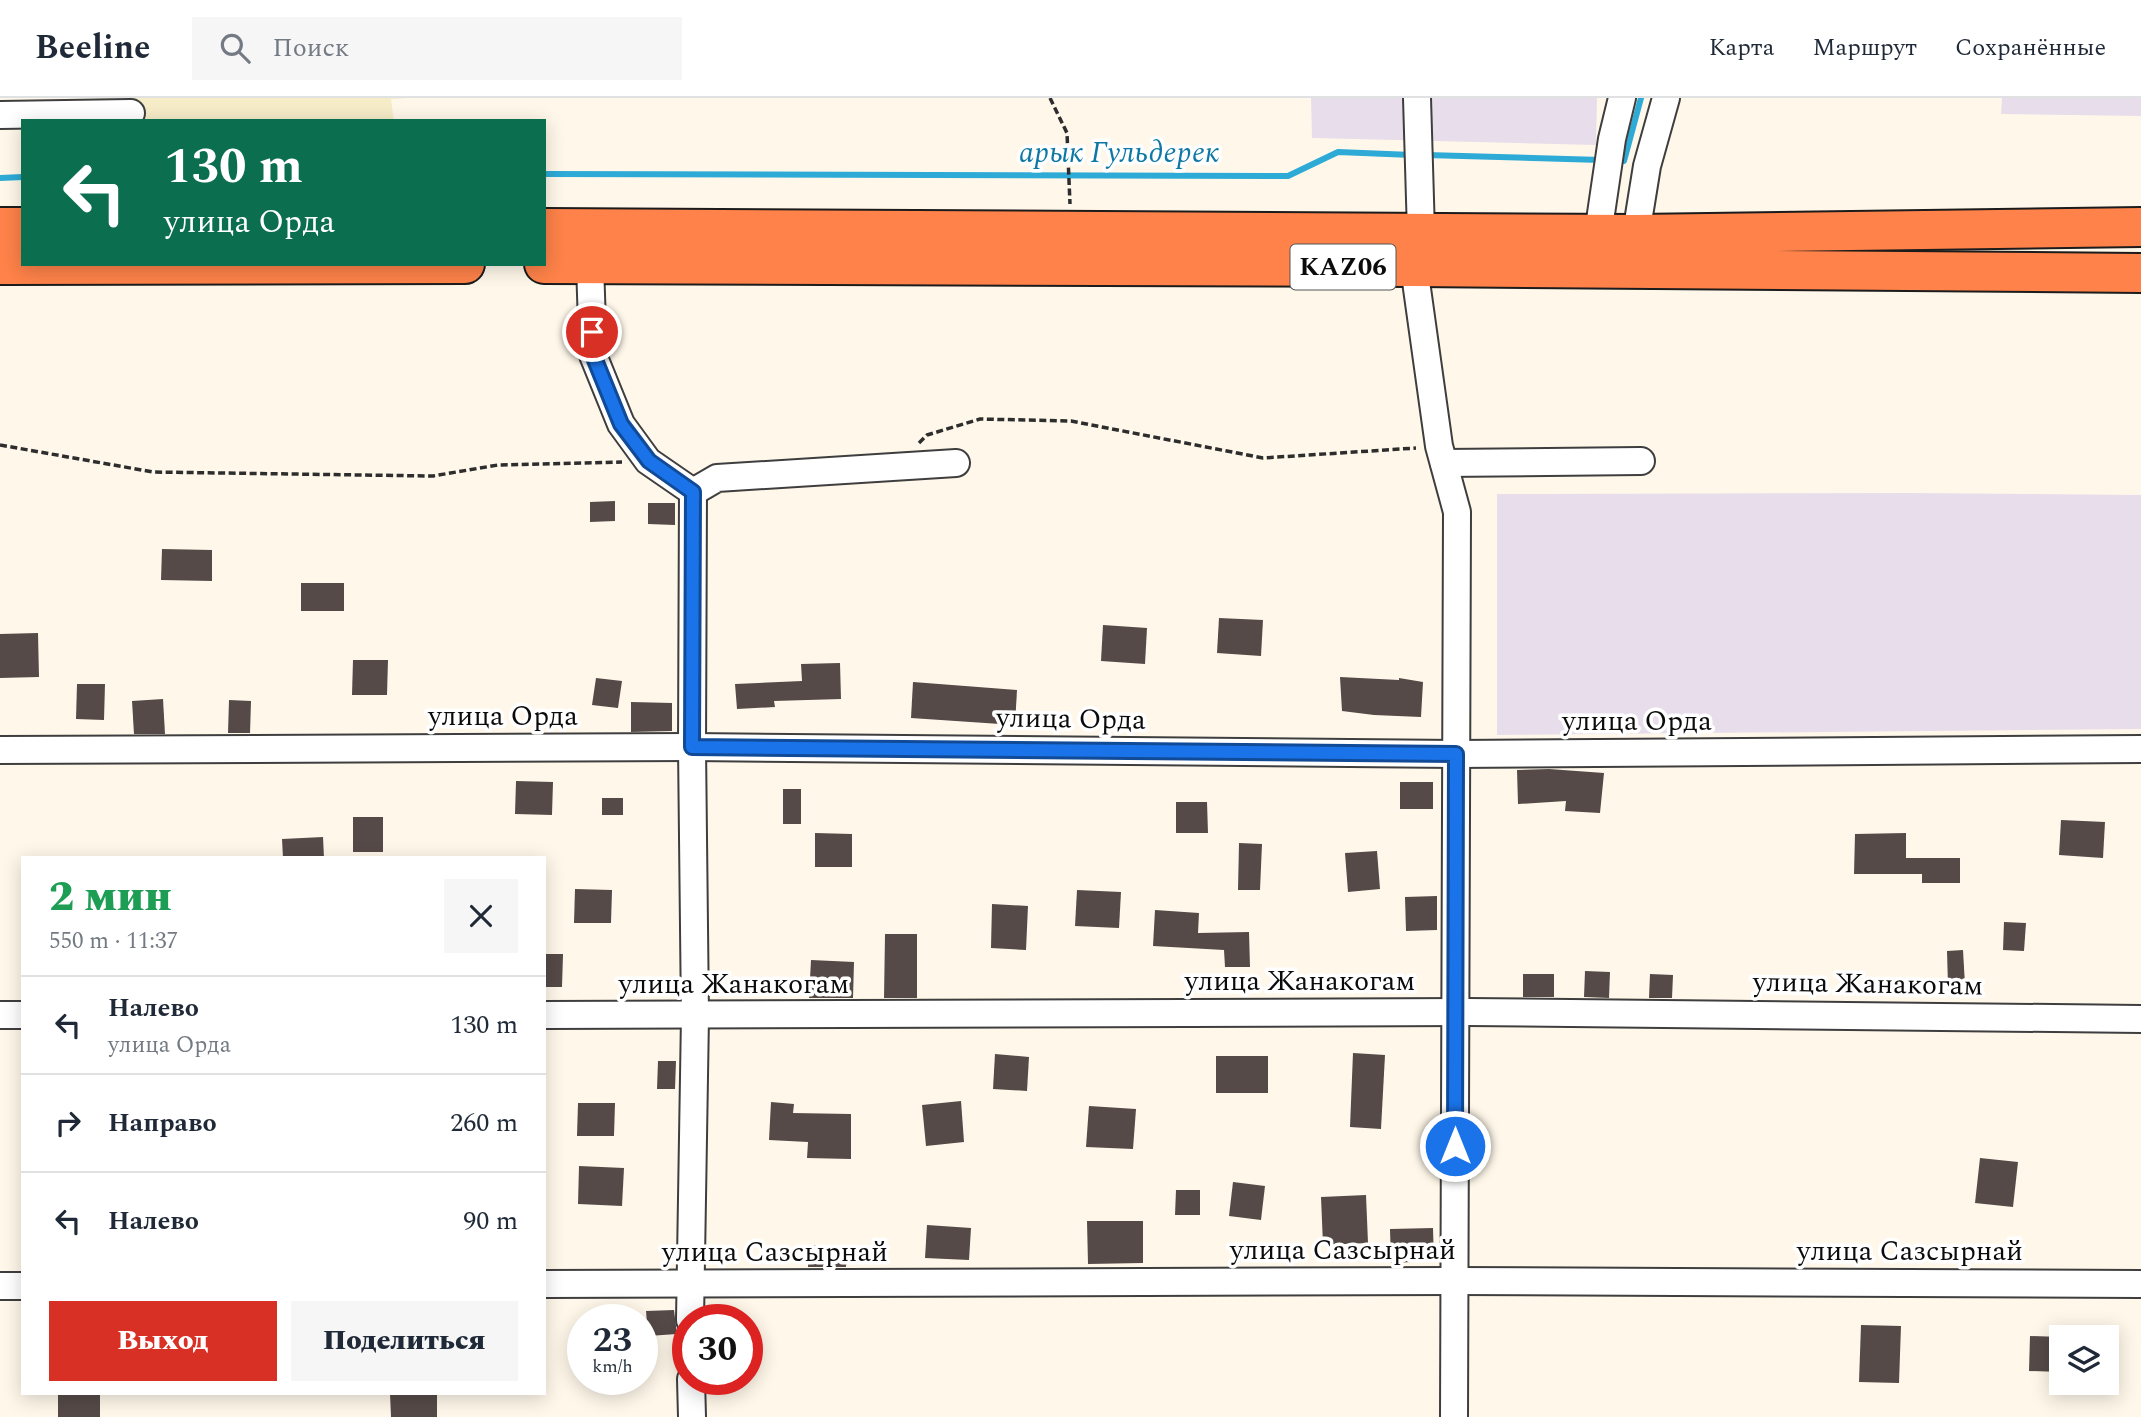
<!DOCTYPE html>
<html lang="ru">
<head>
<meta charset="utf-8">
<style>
	:root { --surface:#fff; --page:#f6f6f7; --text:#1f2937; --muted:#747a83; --line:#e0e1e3; --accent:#d93025 }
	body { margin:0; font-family:Spectral,serif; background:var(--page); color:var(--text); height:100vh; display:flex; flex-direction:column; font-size:26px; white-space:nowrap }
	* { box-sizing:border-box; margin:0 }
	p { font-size:23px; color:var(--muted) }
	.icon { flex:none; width:38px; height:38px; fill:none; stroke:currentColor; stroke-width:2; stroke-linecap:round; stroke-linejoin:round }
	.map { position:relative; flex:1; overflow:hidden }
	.sheet { position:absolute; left:21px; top:758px; width:525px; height:539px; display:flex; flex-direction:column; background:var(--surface); border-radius:0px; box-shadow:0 4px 18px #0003 }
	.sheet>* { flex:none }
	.hud { position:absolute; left:21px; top:21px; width:525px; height:147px; border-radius:0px; box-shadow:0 4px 18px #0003; background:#0b6e4f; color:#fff; overflow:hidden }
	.tools { position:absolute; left:2049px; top:1227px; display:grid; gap:14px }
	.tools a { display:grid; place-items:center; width:70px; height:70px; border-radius:0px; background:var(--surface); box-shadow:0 4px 18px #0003; font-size:35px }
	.speed { position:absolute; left:567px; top:1206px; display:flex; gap:14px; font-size:35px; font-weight:700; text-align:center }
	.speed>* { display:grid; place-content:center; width:91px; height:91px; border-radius:50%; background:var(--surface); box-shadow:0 4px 18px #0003; line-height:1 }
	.speed small { font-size:18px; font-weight:400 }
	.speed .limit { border:10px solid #d22; background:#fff; color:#111 }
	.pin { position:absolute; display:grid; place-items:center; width:60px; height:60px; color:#fff; margin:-30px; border:4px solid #fff; border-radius:50%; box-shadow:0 2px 7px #0007 }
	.me { position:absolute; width:77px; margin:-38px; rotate:0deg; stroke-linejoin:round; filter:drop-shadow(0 0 5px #0008) }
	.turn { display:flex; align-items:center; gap:24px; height:147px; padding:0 28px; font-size:32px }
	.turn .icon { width:91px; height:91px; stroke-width:2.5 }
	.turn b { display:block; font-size:49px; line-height:60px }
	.round { display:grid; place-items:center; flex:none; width:74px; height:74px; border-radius:0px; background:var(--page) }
	.headline { display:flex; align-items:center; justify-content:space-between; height:119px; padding:0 28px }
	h1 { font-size:42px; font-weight:800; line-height:52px; color:#1e9e55 }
	.cta { display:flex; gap:14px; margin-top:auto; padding:14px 28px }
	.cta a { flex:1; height:80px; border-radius:0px; background:var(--accent); color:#fff; font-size:28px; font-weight:800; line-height:80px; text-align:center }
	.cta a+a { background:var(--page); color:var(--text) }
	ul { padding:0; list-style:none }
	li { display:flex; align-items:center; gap:21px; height:98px; padding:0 28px; border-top:2px solid var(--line) }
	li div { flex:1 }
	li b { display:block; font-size:26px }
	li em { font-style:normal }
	header { display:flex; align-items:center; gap:42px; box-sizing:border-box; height:98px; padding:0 35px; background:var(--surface); border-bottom:2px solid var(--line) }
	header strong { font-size:33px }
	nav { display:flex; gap:38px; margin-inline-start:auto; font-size:24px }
	.search { width:490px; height:63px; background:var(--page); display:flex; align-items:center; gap:18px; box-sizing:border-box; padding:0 24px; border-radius:0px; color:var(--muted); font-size:26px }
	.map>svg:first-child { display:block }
</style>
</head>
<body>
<header>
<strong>Beeline</strong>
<div class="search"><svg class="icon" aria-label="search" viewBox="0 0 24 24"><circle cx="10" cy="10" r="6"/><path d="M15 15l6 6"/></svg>Поиск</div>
<nav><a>Карта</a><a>Маршрут</a><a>Сохранённые</a></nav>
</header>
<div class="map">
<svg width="2141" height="1319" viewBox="0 0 2141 1319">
	<rect width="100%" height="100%" fill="#fff8ea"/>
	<g fill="#e8deeb">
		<path d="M1311 0H1597L1596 47 1312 40Z"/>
		<path d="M2002 0H2141V18L2001 16Z"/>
		<path d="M1910 395 2141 397V631L1497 637V396Z"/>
	</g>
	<path fill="#f6ecc8" d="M97 0H409L391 1 394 23H101Z"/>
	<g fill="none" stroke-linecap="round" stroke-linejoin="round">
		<g stroke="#2daad6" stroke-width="6">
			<path d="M1426 57 1601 62"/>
			<path d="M1615 63H1624L1641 0"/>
			<path d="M544 76 1288 78 1338 54 1412 57"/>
			<path d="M0 80 23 79"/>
		</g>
	</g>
	<g fill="#554a47">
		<path d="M615 403V423L590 424V404Z"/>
		<path d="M648 405H675V427L648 426Z"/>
		<path d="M162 451 212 452V483L161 482Z"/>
		<rect x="301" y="485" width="43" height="28"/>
		<path d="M1219 520 1263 522 1261 558 1217 555Z"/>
		<path d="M1103 527 1147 530 1145 566 1101 563Z"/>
		<path d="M38 535 39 579 0 580V536Z"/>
		<path d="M353 562H388L387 597H352Z"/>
		<path d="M840 565 841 601 774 603 775 609 737 611 735 586 802 583 801 566Z"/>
		<path d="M1340 579 1399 582V580L1423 584 1421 619 1374 617 1342 613Z"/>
		<path d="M596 580 622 583 618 610 592 607Z"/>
		<path d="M913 584 1017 592 1015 627 911 620Z"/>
		<path d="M77 586H105L104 622 76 621Z"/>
		<path d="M163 601 165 636H134L132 603Z"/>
		<path d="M229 602 251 603 250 635H228Z"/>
		<path d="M631 604 672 605V633L631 634Z"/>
		<path d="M1549 671 1604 675 1600 715 1565 713 1566 703 1518 706 1517 672Z"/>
		<path d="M516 683 553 684 552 717 515 716Z"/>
		<rect x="1400" y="684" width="33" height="27"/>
		<rect x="783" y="691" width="18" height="35"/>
		<rect x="602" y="700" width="21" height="17"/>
		<path d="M1176 704H1207L1208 735H1176Z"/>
		<rect x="353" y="719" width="30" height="35"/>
		<path d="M2061 722 2105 724 2103 760 2059 757Z"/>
		<path d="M815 735 852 736V769H815Z"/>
		<path d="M1906 735V760H1960V785H1922V776H1854L1855 736Z"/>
		<path d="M323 739 324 760H283L282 741Z"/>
		<path d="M1239 745 1262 746 1260 792H1238Z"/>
		<path d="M1377 753 1380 791 1348 794 1345 755Z"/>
		<path d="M575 791 612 792 611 825H574Z"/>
		<path d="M1077 792 1121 794 1119 830 1075 828Z"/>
		<path d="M1437 798V832L1406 833 1405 799Z"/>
		<path d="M992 806 1028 808 1026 852 991 850Z"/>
		<path d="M1155 812 1199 815 1198 835 1249 834 1250 869H1225L1224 852 1153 848Z"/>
		<path d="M2004 824 2026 825 2024 853 2003 852Z"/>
		<path d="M885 836H917V900H884Z"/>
		<path d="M1963 852 1965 887 1948 888 1947 853Z"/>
		<path d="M544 856H563L562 889H544Z"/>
		<path d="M811 862 854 864 853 900H809Z"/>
		<path d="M1585 873 1610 874 1609 900 1584 899Z"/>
		<rect x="1523" y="876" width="31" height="23"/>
		<path d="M1650 876 1673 877 1672 900H1649Z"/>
		<path d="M1353 955 1385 957 1381 1031 1350 1029Z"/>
		<path d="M995 956 1029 959 1027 993 993 991Z"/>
		<rect x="1216" y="958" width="52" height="37"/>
		<path d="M658 963H676L675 991H657Z"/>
		<path d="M961 1003 964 1044 926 1048 922 1007Z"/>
		<path d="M771 1004 794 1006 793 1015 851 1016V1061L807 1060 808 1044 769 1042Z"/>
		<path d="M578 1005H615L614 1038H577Z"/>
		<path d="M1089 1008 1136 1011 1133 1051 1086 1049Z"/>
		<path d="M1980 1060 2018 1064 2013 1109 1975 1105Z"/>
		<path d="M579 1068 624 1070 622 1108 578 1106Z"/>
		<path d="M1233 1084 1265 1088 1261 1122 1229 1118Z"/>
		<path d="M1176 1092H1200V1117H1175Z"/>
		<path d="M1366 1097 1368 1145 1323 1147 1321 1099Z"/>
		<path d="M1087 1123H1143V1165L1088 1166Z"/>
		<path d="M927 1127 971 1130 969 1162 925 1160Z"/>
		<path d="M1433 1130 1434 1163 1391 1165 1390 1131Z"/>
		<path d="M809 1147 847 1149 846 1169H808Z"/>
		<path d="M674 1212 677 1236 648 1238 646 1213Z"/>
		<path d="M1861 1227 1901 1228 1899 1285 1859 1284Z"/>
		<path d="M2030 1238 2062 1239V1274L2029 1273Z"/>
		<rect x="58" y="1295" width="42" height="24"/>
		<path d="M390 1295H437V1319H391Z"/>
	</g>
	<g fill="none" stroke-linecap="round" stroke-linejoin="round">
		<g stroke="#3e3e3e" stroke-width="30">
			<g id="minor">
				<path d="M1417 0 1421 135"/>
				<path d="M0 17 131 15"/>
				<path d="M1598 136 1612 41 1622 0"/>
				<path d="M1636 136 1647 68 1666 0"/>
				<path d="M590 166 593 257 621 326 648 363 693 394 692 649 695 918 690 1222"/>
				<path d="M1414 169 1439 348 1457 414 1454 1319"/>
				<path d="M1444 365 1641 363"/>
				<path d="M693 394 717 380 956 365"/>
				<path d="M0 652 692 649 1456 656 2141 651"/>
				<path d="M0 917H23"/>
				<path d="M544 917 1467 914 2141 921"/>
				<path d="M544 1186 1454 1183 2141 1186"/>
				<path d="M0 1188H23"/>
				<path d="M691 1281 692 1319"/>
			</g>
		</g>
		<g stroke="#1c1c1c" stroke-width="42">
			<g id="highway">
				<path d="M0 129H23"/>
				<path d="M544 130 1636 136 2141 129"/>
				<path d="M544 166 1414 169 2141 175"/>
				<path d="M0 167 465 166"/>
			</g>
		</g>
		<g stroke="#2d2d2d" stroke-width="3.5" stroke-dasharray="7 3.5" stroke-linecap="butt">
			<path d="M1050 0 1067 35 1070 106"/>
			<path d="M919 345 927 337 980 321 1071 323 1263 360 1416 350"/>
			<path d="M0 347 153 374 433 378 498 367 622 364"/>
		</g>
		<use href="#minor" stroke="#fff" stroke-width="26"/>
		<use href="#highway" stroke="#fe8249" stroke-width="38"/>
	</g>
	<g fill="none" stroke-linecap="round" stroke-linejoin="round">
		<g stroke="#114b97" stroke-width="18">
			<path id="route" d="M592 234 593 257 621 326 649 363 693 394 692 649 1456 656 1455 1048"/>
		</g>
		<use href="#route" stroke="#1a73e8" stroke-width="12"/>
	</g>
	<g text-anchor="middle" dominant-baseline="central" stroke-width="7" stroke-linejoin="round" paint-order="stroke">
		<rect fill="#fff" stroke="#545454" stroke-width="2" x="1290.5" y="146.5" width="105" height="45" rx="5"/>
		<g font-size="26" font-weight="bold" fill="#0b0b0b">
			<text x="1343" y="169">KАZ06</text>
		</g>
		<g font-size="28" fill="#0b0b0b" stroke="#fff">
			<text x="503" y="618">улица Орда</text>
			<text transform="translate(1071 621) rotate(1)">улица Орда</text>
			<text x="1637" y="623">улица Орда</text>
			<text x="1300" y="883">улица Жанакогам</text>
			<text x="734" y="886">улица Жанакогам</text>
			<text transform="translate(1868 886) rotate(1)">улица Жанакогам</text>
			<text x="1343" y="1152">улица Сазсырнай</text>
			<text x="1910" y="1153">улица Сазсырнай</text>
			<text x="775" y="1154">улица Сазсырнай</text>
		</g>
		<g font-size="30" font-style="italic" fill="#0e78a4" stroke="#fff">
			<text x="1119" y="55">арык Гульдерек</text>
		</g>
	</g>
</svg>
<div class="tools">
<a><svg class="icon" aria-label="layers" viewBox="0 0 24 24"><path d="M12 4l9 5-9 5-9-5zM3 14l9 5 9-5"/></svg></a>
</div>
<div class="speed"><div>23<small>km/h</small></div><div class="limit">30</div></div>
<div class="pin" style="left:592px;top:234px;background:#d93025"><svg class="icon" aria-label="arrive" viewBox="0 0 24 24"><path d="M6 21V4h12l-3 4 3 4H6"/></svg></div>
<svg class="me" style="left:1455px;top:1048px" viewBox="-20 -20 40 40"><circle r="17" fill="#1a73e8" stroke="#fff" stroke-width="3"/><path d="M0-11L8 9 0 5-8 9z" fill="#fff"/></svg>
<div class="hud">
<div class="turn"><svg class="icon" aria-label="left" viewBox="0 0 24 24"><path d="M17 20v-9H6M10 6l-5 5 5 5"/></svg><div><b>130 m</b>улица Орда</div></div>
</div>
<section class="sheet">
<div class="headline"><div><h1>2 мин</h1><p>550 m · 11:37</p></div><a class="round"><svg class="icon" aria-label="close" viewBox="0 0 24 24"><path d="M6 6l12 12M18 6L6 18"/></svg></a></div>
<ul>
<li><svg class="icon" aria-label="left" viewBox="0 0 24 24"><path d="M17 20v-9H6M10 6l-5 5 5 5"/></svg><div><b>Налево</b><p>улица Орда</p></div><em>130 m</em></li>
<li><svg class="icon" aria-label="right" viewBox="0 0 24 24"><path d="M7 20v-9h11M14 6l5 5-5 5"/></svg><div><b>Направо</b></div><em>260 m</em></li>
<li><svg class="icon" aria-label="left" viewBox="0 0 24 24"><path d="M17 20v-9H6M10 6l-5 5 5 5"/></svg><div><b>Налево</b></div><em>90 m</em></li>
</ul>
<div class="cta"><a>Выход</a><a>Поделиться</a></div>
</section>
</div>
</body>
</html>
